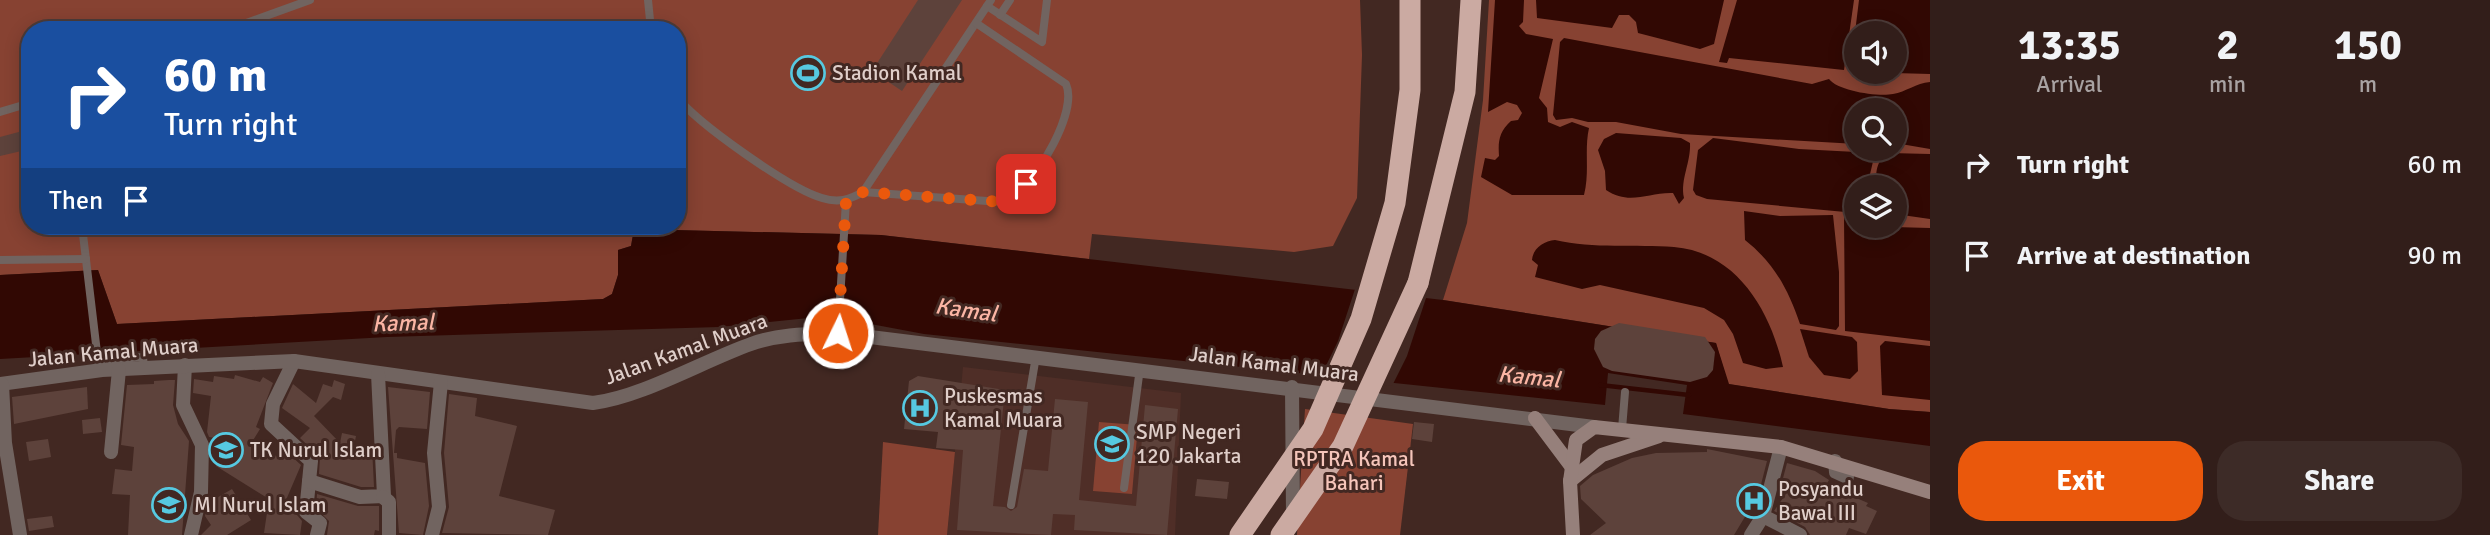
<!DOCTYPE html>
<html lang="en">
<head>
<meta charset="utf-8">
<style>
	:root { --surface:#321e1a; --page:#3d2b27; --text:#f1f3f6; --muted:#a8a2a2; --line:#4d3c39; --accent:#ea580c }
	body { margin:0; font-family:Signika,sans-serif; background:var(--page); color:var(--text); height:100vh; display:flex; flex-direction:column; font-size:26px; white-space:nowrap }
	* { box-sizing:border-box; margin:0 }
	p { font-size:23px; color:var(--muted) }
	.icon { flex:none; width:38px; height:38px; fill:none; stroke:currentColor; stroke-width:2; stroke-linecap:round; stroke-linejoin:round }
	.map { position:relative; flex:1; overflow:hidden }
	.details { display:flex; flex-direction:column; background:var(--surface); width:560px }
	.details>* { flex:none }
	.hud { position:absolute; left:21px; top:21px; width:665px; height:214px; border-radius:28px; box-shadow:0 4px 18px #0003,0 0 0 2px var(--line); background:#1a4fa0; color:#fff; overflow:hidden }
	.controls { position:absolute; left:1844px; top:21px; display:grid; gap:14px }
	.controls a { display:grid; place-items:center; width:63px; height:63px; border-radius:50%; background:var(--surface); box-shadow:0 4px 18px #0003,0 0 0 2px var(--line); font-size:35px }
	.pin { position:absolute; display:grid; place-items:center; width:60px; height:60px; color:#fff; margin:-30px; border-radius:14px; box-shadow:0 4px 10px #0006 }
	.me { position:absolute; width:77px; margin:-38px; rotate:4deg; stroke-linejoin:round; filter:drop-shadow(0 0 5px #0008) }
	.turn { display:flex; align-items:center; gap:24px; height:147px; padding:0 28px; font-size:32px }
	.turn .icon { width:91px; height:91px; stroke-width:2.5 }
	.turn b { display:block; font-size:49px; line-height:60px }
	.then { display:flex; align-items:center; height:66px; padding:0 28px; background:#0003; gap:14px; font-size:26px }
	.eta { display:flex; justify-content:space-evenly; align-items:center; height:119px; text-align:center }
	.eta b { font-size:42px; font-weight:700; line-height:49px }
	.action { display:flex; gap:14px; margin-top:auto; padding:14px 28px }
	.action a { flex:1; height:80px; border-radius:28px; background:var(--accent); color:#fff; font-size:28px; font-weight:700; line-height:80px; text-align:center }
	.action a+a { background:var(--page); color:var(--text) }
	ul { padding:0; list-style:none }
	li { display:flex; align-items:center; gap:21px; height:91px; padding:0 28px }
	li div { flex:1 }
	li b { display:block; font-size:26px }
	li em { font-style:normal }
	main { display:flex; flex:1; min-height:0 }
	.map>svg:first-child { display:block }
</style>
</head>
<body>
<main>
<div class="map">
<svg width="1930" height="535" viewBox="0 0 1930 535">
	<rect width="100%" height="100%" fill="#422822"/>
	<path fill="#4f2e27" d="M963 367 1181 393 1175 535H947Z"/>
	<g fill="#874232" fill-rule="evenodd">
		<path d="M0 0H1360L1362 55 1357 198 1333 246 1294 252 1092 234 1089 259 881 235 634 229 631 246 618 250V275L612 294 603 299 117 324 98 270 0 275ZM30 30H677V226H30Z"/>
		<path d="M1489 0H1930V412L1889 409 1728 384 1716 343 1443 300 1467 223 1483 100ZM1857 33H1895V72H1857ZM1857 110H1895V149H1857ZM1857 187H1895V226H1857Z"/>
		<path d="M1305 409 1413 424 1400 535H1297Z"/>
		<path d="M1099 422 1138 425 1132 494 1093 491Z"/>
		<path d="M883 442 955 452 947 535H878Z"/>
	</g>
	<g fill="#310803" fill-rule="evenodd">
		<path d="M1495 0H1524L1523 22 1519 26 1526 34 1553 39 1539 98 1547 108 1548 122 1560 127 1572 122 1589 128C1584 151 1590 171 1584 195H1512L1481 177 1485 158 1495 160 1499 156C1498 141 1499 132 1511 121L1518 120 1522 113 1517 105 1507 102 1488 112Z"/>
		<path d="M1536 0H1724L1714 44 1700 49 1638 33 1636 22 1629 15H1619L1612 28 1537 18Z"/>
		<path d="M1737 0H1854L1844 70 1729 58 1727 63 1719 62Z"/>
		<path d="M1859 0H1930V74L1894 73 1883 79 1854 77 1850 73ZM1857 33H1895V72H1857Z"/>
		<path d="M1564 38 1812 84 1829 79C1838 91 1878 97 1893 94 1906 92 1916 83 1930 82V149L1895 143V110H1857V144L1681 134 1616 122H1588L1572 118 1556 120 1553 115 1560 42Z"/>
		<path d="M1616 133 1681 138 1690 143C1691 163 1680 179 1684 198L1679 204 1673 193C1648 192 1630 206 1606 190L1605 171 1598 150 1604 139Z"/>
		<path d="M1713 138 1799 149 1875 153 1867 187H1857L1856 213 1707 199 1696 195 1693 190 1698 150Z"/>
		<path d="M1889 153 1930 154V219L1895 214V187H1876C1876 173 1875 161 1889 153Z"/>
		<path d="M1744 211 1780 216 1833 215 1839 272V326L1836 330 1800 324C1788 289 1774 263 1745 240Z"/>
		<path d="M1844 216 1857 220V226L1930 228V341L1845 331Z"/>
		<path d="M634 229 881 235 1443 300 1716 343 1729 384 1889 409 1930 412V446L1683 414 1687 385 1608 373 1605 405 924 334 828 316 719 327 387 337 0 359V275L98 270 117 324 603 299 612 294 618 275V250L631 246Z"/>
		<path d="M1555 240C1594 249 1635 244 1674 247 1737 252 1771 312 1783 367L1766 369 1743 363 1733 334 1724 320 1704 308 1600 285 1582 289 1535 277 1538 265 1532 260C1533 248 1544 241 1555 240Z"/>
		<path d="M1800 329 1852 337 1857 342 1858 371 1850 379 1824 375 1809 357Z"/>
		<path d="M1885 341 1930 346V400L1882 395 1880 346Z"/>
	</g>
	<path fill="#422822" d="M1356 286 1427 295 1407 356 1392 386 1320 378 1338 341Z"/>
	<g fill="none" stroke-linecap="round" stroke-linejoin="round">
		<path stroke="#310803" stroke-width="4.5" d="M1600 385 1689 395"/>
	</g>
	<g fill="#5d423b">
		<path d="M918 0H962L902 91 872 71Z"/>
		<path d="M30 129V149L0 156V137Z"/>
		<path d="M1619 323 1705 337 1715 352 1713 370 1707 377 1690 382 1612 371 1603 367 1594 349 1595 339 1601 331Z"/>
		<path d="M235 375 260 382 263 377 273 383 256 427 260 429 252 442 283 460 288 453 301 465 286 500 297 502V515L302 521 300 535 264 533 269 499 216 466 222 455 213 449 221 439 209 437 207 432 211 396 193 393 194 379 213 382 214 376 234 379Z"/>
		<path d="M918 376 1005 390 993 506 1005 507 1011 511 1017 507 1024 469 1048 471 1055 399 1088 402 1079 500 1136 506 1145 405 1178 409 1167 535 1074 530 1075 515 1053 514 1051 535 957 530 963 450 936 448 938 432 904 429 909 381Z"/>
		<path d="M169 380H175L173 405 178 424 189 441 182 535H128L130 495 112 494 115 469 132 471 134 447 121 445 127 385 154 384V381Z"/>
		<path d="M334 380 345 384 341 400 333 397 314 416 340 443 342 433 356 436 354 446 372 447 374 487H361L319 474 320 457 300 438 310 428 282 408 293 384 316 403 323 384 332 387Z"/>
		<path d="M87 387 88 409 14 424 12 397Z"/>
		<path d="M388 387 430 392 427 429 399 427 396 430 394 453H397V458L425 463 429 506 423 535 399 533Z"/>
		<path d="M449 394 477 398 475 416 517 426 499 496 555 510 548 535 442 533 449 507 444 453Z"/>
		<path d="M100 418 102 432 83 434 82 420Z"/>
		<path d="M1414 422 1434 424 1432 442 1412 439Z"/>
		<path d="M48 439 51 457 29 461 26 442Z"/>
		<path d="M1707 449 1767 461 1755 508 1752 505 1734 535H1590L1606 523 1581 499 1580 486 1593 475 1632 458 1656 453 1707 452Z"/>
		<path d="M1787 463 1815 471 1829 480 1826 485 1868 503 1866 506 1877 511 1866 534 1849 528 1846 535H1810L1805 527 1774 511 1792 485 1782 482Z"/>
		<path d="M1197 479 1229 482 1227 499 1195 496Z"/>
		<path d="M232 489 251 520 227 535H201L211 525 205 516 208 503Z"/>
		<path d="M317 494 358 506H379V531L375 530 374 535H327L329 521 316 508Z"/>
		<path d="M52 516 54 527 29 531 27 519Z"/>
	</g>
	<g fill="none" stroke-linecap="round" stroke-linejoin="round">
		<g stroke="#716460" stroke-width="8">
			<path d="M648 0 651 30"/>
			<path d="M987 6 1042 42 1047 0"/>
			<path d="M1000 15 1010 0"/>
			<path d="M227 30 310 0"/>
			<path d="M677 97C697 123 790 189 822 198 838 203 849 200 863 192L991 0"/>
			<path d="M0 112 30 103"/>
			<path d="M863 192 1001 202C1006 200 1012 198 1016 195 1038 178 1078 111 1066 84L976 23"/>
			<path d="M82 226 98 361 143 357 144 368"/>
			<path d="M0 260 86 259"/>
			<path d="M838 333 846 201"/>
			<path d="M1622 429 1625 392"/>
			<path d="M1124 488 1140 368"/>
			<path d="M1011 505 1036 356"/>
		</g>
		<g stroke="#716460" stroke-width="14">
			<path d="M294 361 273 404 271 424 311 461 306 512 320 523 317 535"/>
			<path d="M185 365 183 405 202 445 201 492 191 535"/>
			<path d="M0 384 102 370 294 361 593 403C642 397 703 361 751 344 779 334 808 334 838 333L1594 427"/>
			<path d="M2 384 5 443 20 535"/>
			<path d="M1292 387 1293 516"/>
			<path d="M1781 447 1763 516 1800 535"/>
			<path d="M111 452 119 370"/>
			<path d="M1835 461 1836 472 1847 477"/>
			<path d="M309 481 360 497 384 496 378 374"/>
			<path d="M383 497 389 502V535"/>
			<path d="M432 535 439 507 434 453 441 382"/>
			<path d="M1751 535 1763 516"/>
		</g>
		<g stroke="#96807b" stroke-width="14">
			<path d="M1535 418 1571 466"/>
			<path d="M1570 481 1602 455 1659 436"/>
			<path d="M1573 535 1570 481 1576 440 1594 427 1781 447 1930 492"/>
		</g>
		<path stroke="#cbaaa2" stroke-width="21" d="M1418 283 1465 92 1471 0"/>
		<g stroke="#cbaaa2" stroke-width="21">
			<path d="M1240 535 1313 429 1361 319 1395 203 1410 90V0"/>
			<path d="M1281 535 1343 446 1418 283"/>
		</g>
	</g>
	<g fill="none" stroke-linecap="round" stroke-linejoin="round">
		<path stroke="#ea580c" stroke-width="12" stroke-dasharray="0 21.6" d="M838 333 846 201 863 192 1001 202 1016 196 1026 184"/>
	</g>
	<defs>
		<g id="stadium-ring" transform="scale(1.75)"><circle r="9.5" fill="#422822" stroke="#56c9e1" stroke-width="1.5"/><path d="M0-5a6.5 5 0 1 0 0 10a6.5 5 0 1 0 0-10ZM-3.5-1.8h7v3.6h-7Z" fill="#56c9e1"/></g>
		<g id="hospital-ring" transform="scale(1.75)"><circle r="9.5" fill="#422822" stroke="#56c9e1" stroke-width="1.5"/><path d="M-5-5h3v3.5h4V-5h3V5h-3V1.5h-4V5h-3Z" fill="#56c9e1"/></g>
		<g id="school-ring" transform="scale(1.75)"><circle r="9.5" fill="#422822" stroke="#56c9e1" stroke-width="1.5"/><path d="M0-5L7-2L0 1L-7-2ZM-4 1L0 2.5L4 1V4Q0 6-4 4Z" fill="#56c9e1"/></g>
	</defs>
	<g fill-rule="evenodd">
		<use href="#stadium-ring" x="808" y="73"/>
		<use href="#hospital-ring" x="920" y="408"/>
		<use href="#school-ring" x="1112" y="444"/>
		<use href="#school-ring" x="226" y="450"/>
		<use href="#hospital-ring" x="1754" y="501"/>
		<use href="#school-ring" x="169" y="505"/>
	</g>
	<g text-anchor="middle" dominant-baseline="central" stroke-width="6" stroke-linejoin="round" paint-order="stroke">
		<g font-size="21" fill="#dfcec9" stroke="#422822" text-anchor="start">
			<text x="832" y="73">Stadion Kamal</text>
			<text x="944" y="396">Puskesmas<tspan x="944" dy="24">Kamal Muara</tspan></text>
			<text x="1136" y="432">SMP Negeri<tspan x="1136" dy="24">120 Jakarta</tspan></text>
			<text x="250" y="450">TK Nurul Islam</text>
			<text x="1778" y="489">Posyandu<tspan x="1778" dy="24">Bawal III</tspan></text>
			<text x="194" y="505">MI Nurul Islam</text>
		</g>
		<g font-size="21" fill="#dfcec9" stroke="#422822">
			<text transform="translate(686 349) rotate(-20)">Jalan Kamal Muara</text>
			<text transform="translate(113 352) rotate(-5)">Jalan Kamal Muara</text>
			<text transform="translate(1274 364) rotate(7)">Jalan Kamal Muara</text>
		</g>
		<g font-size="21" fill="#f5c5ba" stroke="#422822">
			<text x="1354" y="459">RPTRA Kamal<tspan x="1354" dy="24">Bahari</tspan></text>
		</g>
		<g font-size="23" font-style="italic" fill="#fbb5a4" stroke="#422822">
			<text transform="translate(966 310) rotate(8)">Kamal</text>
			<text transform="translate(403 323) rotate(-2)">Kamal</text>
			<text transform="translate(1529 377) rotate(6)">Kamal</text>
		</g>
	</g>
</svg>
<div class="controls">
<a><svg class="icon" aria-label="sound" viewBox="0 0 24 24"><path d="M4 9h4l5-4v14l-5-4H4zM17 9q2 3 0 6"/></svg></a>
<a><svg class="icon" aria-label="search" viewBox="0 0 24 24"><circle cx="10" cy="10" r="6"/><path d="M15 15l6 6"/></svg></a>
<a><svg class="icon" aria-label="layers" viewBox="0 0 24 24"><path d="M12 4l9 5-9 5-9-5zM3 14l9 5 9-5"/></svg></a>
</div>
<div class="pin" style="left:1026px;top:184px;background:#d93025"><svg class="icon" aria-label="arrive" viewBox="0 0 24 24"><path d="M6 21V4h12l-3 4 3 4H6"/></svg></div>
<svg class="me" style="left:838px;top:333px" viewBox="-20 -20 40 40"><circle r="17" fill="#ea580c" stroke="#fff" stroke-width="3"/><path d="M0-11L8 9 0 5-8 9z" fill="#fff"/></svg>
<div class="hud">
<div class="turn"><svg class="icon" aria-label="right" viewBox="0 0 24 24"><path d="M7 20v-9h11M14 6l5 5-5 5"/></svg><div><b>60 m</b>Turn right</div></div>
<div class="then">Then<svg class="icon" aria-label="arrive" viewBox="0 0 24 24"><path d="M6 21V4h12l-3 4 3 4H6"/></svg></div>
</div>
</div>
<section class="details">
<div class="eta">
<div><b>13:35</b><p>Arrival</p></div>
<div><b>2</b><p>min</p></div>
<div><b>150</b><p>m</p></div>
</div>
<ul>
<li><svg class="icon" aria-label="right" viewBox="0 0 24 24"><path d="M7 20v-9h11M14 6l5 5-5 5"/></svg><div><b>Turn right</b></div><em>60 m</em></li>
<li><svg class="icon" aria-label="arrive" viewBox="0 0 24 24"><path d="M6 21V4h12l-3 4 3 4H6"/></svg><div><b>Arrive at destination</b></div><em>90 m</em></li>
</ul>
<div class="action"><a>Exit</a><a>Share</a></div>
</section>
</main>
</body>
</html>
